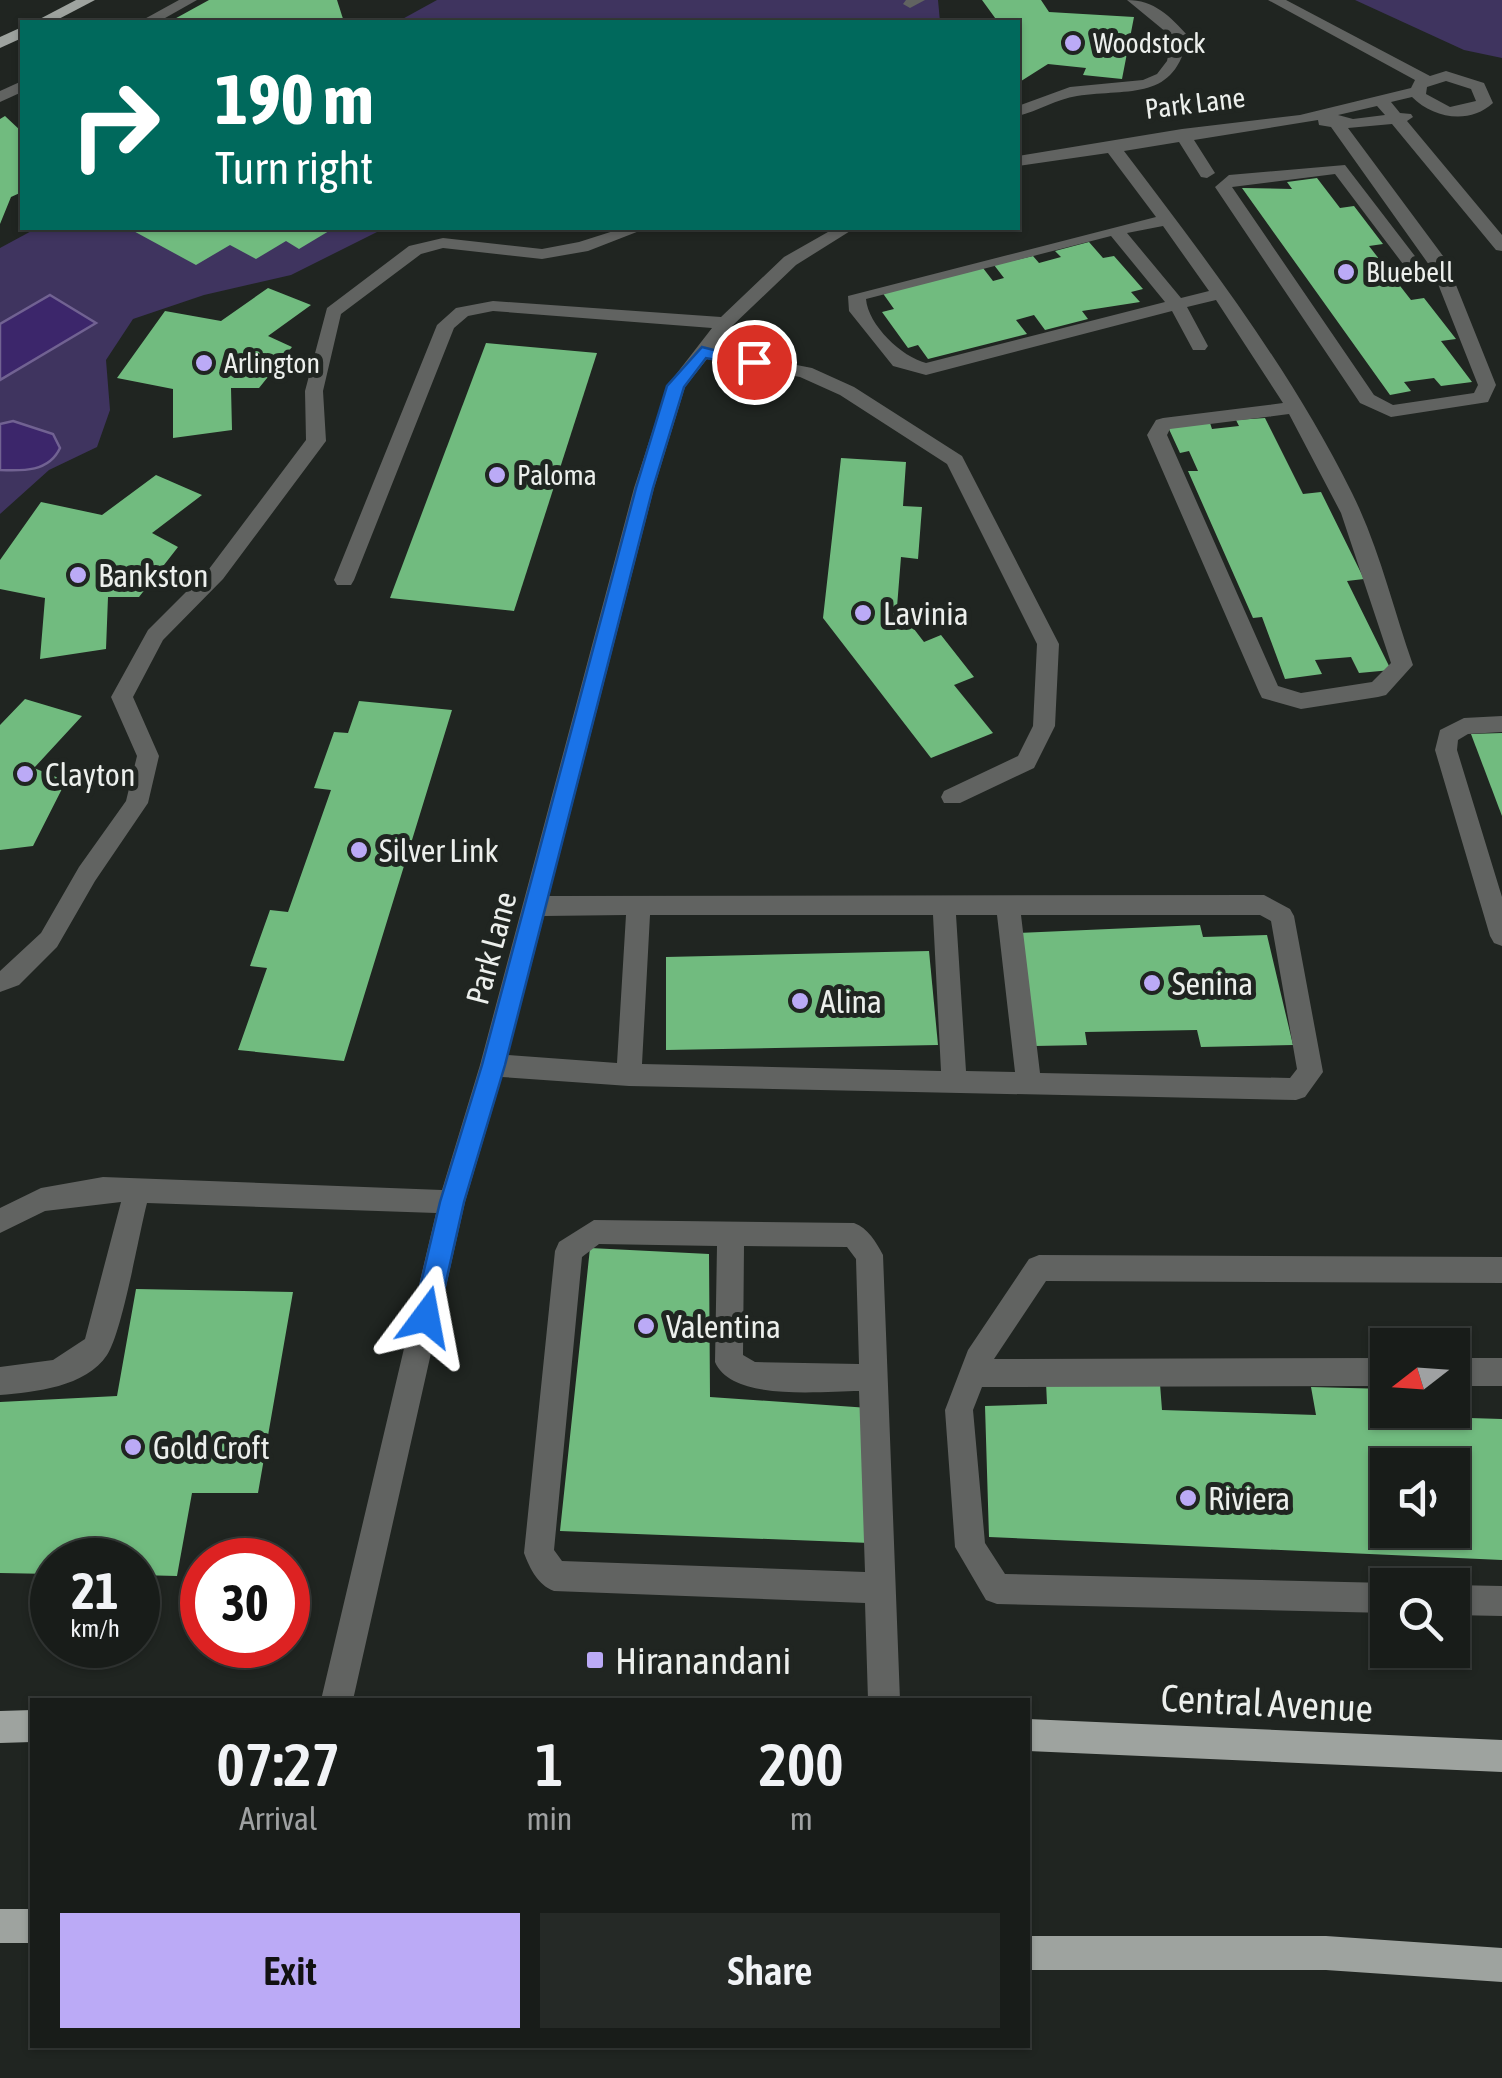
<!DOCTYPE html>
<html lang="en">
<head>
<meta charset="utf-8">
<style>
	:root { --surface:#181c19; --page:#252926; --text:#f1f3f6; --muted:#9fa1a2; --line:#363a38; --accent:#bbaaf6 }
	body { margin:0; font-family:"Asap Condensed",sans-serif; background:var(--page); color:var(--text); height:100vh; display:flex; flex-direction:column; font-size:38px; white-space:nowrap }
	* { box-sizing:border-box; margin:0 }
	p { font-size:32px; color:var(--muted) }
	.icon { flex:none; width:55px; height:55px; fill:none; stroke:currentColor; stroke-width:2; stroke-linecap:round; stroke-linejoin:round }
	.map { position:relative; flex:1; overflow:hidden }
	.drawer { position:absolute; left:30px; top:1698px; width:1000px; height:350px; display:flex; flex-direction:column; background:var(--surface); border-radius:0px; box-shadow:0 2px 8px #0004,0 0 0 2px var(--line) }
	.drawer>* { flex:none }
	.top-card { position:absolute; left:20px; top:20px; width:1000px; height:210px; border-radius:0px; box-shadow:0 2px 8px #0004,0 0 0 2px var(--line); background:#00695c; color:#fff; overflow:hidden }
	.needle { width:65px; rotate:253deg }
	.tools { position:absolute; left:1370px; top:1328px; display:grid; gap:20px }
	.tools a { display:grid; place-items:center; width:100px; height:100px; border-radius:0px; background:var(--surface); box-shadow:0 2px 8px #0004,0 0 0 2px var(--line); font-size:50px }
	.speed { position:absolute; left:30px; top:1538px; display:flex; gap:20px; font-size:50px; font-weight:700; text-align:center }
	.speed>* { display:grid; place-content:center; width:130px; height:130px; border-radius:50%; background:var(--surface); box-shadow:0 2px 8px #0004,0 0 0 2px var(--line); line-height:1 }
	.speed small { font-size:25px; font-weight:400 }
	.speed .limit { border:15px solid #d22; background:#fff; color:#111 }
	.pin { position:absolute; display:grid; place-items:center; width:85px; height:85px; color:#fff; margin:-42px; border:5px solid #fff; border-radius:50%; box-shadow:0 2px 10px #0007 }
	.me { position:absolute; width:110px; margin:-55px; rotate:13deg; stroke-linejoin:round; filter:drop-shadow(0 0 8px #0008) }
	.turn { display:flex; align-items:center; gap:35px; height:210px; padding:0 30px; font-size:45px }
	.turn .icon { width:130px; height:130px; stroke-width:2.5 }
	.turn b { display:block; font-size:70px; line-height:85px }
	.eta { display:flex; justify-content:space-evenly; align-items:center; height:170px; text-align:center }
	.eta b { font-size:60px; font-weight:600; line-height:70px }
	.primary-button { display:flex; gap:20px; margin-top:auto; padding:20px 30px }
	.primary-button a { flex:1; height:115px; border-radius:0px; background:var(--accent); color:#111; font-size:40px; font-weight:600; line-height:115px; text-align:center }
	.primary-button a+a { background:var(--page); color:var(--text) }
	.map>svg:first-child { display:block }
</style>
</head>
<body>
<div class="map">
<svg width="1502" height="2078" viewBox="0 0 1502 2078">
	<rect width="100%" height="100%" fill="#202521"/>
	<g fill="#3f345f">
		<path d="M437 0H938L940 22H397Z"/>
		<path d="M1355 0H1502V58L1464 50Z"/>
		<path d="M37 228H385L291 275 204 295 133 319 106 360 110 410 97 447 49 470 0 514V248Z"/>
	</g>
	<g fill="#3c266b" stroke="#716292" stroke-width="2.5">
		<path d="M50 295 96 323 0 380V324Z"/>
		<path d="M13 421 53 434 60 448C49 472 23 471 0 470V424Z"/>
	</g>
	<g fill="#71bb7f" fill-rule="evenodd">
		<path d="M209 0H337L344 22H169Z"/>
		<path d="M982 0H1041L1049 12 1134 17 1122 79 1083 75 1086 68 1048 64 1018 83V22H998Z"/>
		<path d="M5 116 22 132V192L11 197 0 224V119Z"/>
		<path d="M1317 178 1340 208 1354 206 1383 244 1369 246 1411 300 1424 298 1456 339 1441 341 1472 382 1441 386 1434 378 1404 382 1411 391 1390 395 1242 188 1292 189 1287 182Z"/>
		<path d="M128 228H334L299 249 286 241 256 259 230 245 196 265Z"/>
		<path d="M1089 242 1103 258 1114 256 1143 289 1131 292 1140 302 1082 311 1088 319 1045 330 1034 315 1016 320 1027 334 928 359 918 345 908 348 882 312 894 309 882 292 983 268 993 281 1004 278 994 265 1033 256 1039 263 1061 257 1055 251Z"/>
		<path d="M268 288 311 305 268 336 292 347 259 388H231L232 430 173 438V389L117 378 165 311 221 321Z"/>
		<path d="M486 343 597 353 514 611 390 598Z"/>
		<path d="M1265 418 1303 494 1321 492 1364 579 1347 581 1391 670 1359 673 1351 657 1315 660 1322 674 1285 679 1262 617 1253 618 1188 471H1198L1189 451 1180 453 1168 427 1210 423 1212 429 1239 426 1236 420Z"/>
		<path d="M841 458 906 462 903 506 922 507 918 559 901 557 897 607 924 642 941 635 974 677 954 685 993 733 931 758 823 618Z"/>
		<path d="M156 475 202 495 152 533 178 547 139 597H108L106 649 40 659 45 598 0 589V560L41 502 102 515Z"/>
		<path d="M25 699 82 716 34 768 66 781 33 846 0 850V725Z"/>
		<path d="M359 701 452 710 344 1061 238 1050 267 968 250 966 270 910 288 912 331 790 314 788 334 732 348 733Z"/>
		<path d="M1502 733V816L1471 734Z"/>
		<path d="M1200 925 1203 937 1267 935 1293 1045 1201 1047 1197 1030 1085 1032 1087 1045 1034 1046 1018 933Z"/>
		<path d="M929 951 938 1045 666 1050V957Z"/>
		<path d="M590 1248 709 1254 710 1397 869 1408 870 1543 560 1531Z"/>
		<path d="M136 1289 293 1292 258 1493H192L177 1576 138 1575V1560H52V1574L0 1573V1402L117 1396Z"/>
		<path d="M1046 1382 1160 1384 1162 1410 1316 1415 1311 1387 1388 1389V1410H1435L1437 1417 1502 1419V1560L989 1537 985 1406 1047 1404ZM1388 1465H1452V1530H1388Z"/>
	</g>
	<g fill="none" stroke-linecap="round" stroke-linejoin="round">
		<g fill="#616361" fill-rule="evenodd">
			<path d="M179 0H197L158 22H139Z"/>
			<path d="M925 0 910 8 903 4 906 0Z"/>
			<path d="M1127 0C1154 0 1170 16 1188 36 1175 102 1131 88 1077 96 1057 99 1038 111 1018 116V106L1070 87 1143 80 1157 74 1167 61 1172 37Z"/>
			<path d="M1268 0H1286L1430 76 1446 71 1484 83 1493 103C1469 125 1433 118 1412 97L1391 102 1400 113 1411 114 1413 117 1407 121 1502 235V251L1496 250 1392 124 1348 128 1446 260 1496 385 1488 402 1391 417 1360 403 1215 187 1229 175 1345 165 1421 264 1432 269 1331 127 1319 125 1318 120 1194 140 1215 173 1207 178 1201 177 1179 142 1124 151C1206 259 1291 370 1352 493 1379 547 1393 608 1413 665L1386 695 1378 697 1301 709 1262 698 1259 692 1147 435 1156 420 1163 418 1283 403 1216 300 1187 307 1208 346 1205 350H1193L1172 311 926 375 893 366 849 311 848 296 1156 217 1108 153 1018 166V156L1182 129 1300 115 1411 88 1415 80ZM1446 81 1471 89 1476 101 1450 107 1426 94 1427 87ZM1377 106 1385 115 1353 119 1338 115ZM1335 174 1409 272 1438 284 1478 385 1474 393 1393 405 1374 395 1232 187ZM1163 226 1209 291 1181 298 1127 233ZM1111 236 1165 302 926 363C902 357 868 325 866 299ZM1289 414 1341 513 1391 663 1372 682 1301 693 1278 686 1167 435 1170 429Z"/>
			<path d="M22 81V92L0 102V91Z"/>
			<path d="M623 228H647L588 251 542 259 443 248 421 254 341 314 323 391 326 441 223 579 163 640 133 697 159 756 148 803 95 881 57 947 19 985 0 992V971L41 933 79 867 126 801 137 756 111 697 148 630 209 569 306 440 305 391 327 308 409 246 443 238 542 249 579 242Z"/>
			<path d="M835 228H855L796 265 731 327 715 349 812 368 854 387 962 456 1059 644 1055 726 1034 768 960 803H944L941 797 944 791 1018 756 1033 726 1037 644 947 464 840 395 800 377 707 359 685 387 654 488 549 896 1264 895 1290 909 1294 916 1323 1072 1305 1097 1296 1100 629 1086 502 1077 465 1202 353 1700H321L436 1213 147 1203C139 1234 122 1333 107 1355 86 1387 35 1392 0 1395V1367L53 1360 85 1339 121 1202 45 1211 0 1233V1208L41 1188 103 1177 442 1190 480 1065 634 488 667 386 712 328 493 311 468 316 454 328 354 580 351 585H337L334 580 437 325 456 308 493 301 721 317 784 257ZM626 915 617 1063 508 1055 544 916ZM650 915H933L941 1071 642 1064ZM956 915H997L1015 1072 966 1071ZM1021 915H1260L1271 921 1297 1069 1290 1078 1040 1073Z"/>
			<path d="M1502 716V732L1468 734 1458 740 1457 750 1502 897V946L1494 943 1490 936 1435 750 1440 730 1464 718Z"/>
			<path d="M594 1220 854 1223C868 1228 876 1242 883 1255L900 1700H868L865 1603 554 1591C538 1585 530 1569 524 1553L555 1251 559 1242ZM599 1244 717 1246 715 1362C732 1402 822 1391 859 1391L865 1572 562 1561 554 1550 582 1257ZM744 1246 847 1247 856 1259 859 1364 755 1362 743 1355Z"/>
			<path d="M1039 1255 1502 1257V1283L1046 1281 994 1359 1388 1358V1386L982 1387 973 1410 985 1543 1005 1574 1388 1583 1393 1585H1388V1613L997 1604 986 1600 955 1547 945 1410 968 1350 1029 1259Z"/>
			<rect x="1452" y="1358" width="50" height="28"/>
			<path d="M1452 1585 1502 1586V1616L1452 1615Z"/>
		</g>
		<g fill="#9ea39f" fill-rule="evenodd">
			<path d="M76 0H95L53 22H34Z"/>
			<path d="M22 27V38L0 48V37Z"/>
			<path d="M32 1710V1742L0 1743V1711Z"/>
			<path d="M1028 1719 1502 1740V1772L1028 1751Z"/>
			<rect x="0" y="1909" width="32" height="34"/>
			<path d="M1028 1936H1326L1502 1948V1982L1326 1970H1028Z"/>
		</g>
	</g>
	<path fill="#1a73e8" stroke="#114b97" stroke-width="2.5" d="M702 347 762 362 754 367 706 358 684 387 653 488 505 1065 464 1202 438 1317 434 1326 426 1329 417 1326 413 1317 440 1202 482 1065 636 488 667 386Z"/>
	<g fill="#bbaaf6" stroke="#202521" stroke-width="4">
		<circle cx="1073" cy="43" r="10"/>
		<circle cx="1346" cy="272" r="10"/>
		<circle cx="204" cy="363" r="10"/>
		<circle cx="497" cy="475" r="10"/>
		<circle cx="78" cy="575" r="10"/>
		<circle cx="863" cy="613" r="10"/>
		<circle cx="25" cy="774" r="10"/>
		<circle cx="359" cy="850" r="10"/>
		<circle cx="1152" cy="983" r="10"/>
		<circle cx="800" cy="1001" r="10"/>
		<circle cx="646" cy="1326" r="10"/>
		<circle cx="133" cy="1447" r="10"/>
		<circle cx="1188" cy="1498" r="10"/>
		<rect x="585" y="1650" width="20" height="20" rx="5"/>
	</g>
	<g text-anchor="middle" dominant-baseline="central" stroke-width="10" stroke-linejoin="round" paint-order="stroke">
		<g font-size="28" fill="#ecefec" stroke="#202521" text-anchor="start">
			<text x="1093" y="43">Woodstock</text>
			<text x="1366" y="272">Bluebell</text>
			<text x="224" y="363">Arlington</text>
			<text x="517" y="475">Paloma</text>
		</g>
		<g font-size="28" fill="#ecefec" stroke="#202521">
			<text transform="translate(1195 103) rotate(-7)">Park Lane</text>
		</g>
		<g font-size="32" fill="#ecefec" stroke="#202521" text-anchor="start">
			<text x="98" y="575">Bankston</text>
			<text x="883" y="613">Lavinia</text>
			<text x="45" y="774">Clayton</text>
			<text x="379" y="850">Silver Link</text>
			<text x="1172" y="983">Senina</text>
			<text x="820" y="1001">Alina</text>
			<text x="666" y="1326">Valentina</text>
			<text x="153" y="1447">Gold Croft</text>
			<text x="1208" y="1498">Riviera</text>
		</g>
		<g font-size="32" fill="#ecefec" stroke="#202521">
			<text transform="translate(491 948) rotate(-75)">Park Lane</text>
		</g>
		<g font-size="38" fill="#ecefec" stroke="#202521" text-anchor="start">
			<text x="615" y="1660">Hiranandani</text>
		</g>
		<g font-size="38" fill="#ecefec" stroke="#202521">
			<text transform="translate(1267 1703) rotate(3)">Central Avenue</text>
		</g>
	</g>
</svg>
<div class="tools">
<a><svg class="needle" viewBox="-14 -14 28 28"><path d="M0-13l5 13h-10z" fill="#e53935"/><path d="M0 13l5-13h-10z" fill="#9fa1a2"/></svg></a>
<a><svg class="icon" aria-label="sound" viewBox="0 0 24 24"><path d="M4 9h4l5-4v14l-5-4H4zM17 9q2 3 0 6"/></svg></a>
<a><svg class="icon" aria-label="search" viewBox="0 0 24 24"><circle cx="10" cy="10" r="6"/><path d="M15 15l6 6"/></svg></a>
</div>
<div class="speed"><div>21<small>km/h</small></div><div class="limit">30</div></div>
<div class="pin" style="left:754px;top:362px;background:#d93025"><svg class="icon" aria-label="arrive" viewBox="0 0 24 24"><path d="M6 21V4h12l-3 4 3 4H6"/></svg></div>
<svg class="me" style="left:426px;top:1317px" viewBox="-20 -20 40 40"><path d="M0-17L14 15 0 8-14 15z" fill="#1a73e8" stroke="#fff" stroke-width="4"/></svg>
<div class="top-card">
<div class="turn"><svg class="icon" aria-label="right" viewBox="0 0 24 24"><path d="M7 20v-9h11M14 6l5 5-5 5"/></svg><div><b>190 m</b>Turn right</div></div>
</div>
<section class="drawer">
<div class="eta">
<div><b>07:27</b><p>Arrival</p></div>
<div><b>1</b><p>min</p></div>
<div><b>200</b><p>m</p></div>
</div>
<div class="primary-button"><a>Exit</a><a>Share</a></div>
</section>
</div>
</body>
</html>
